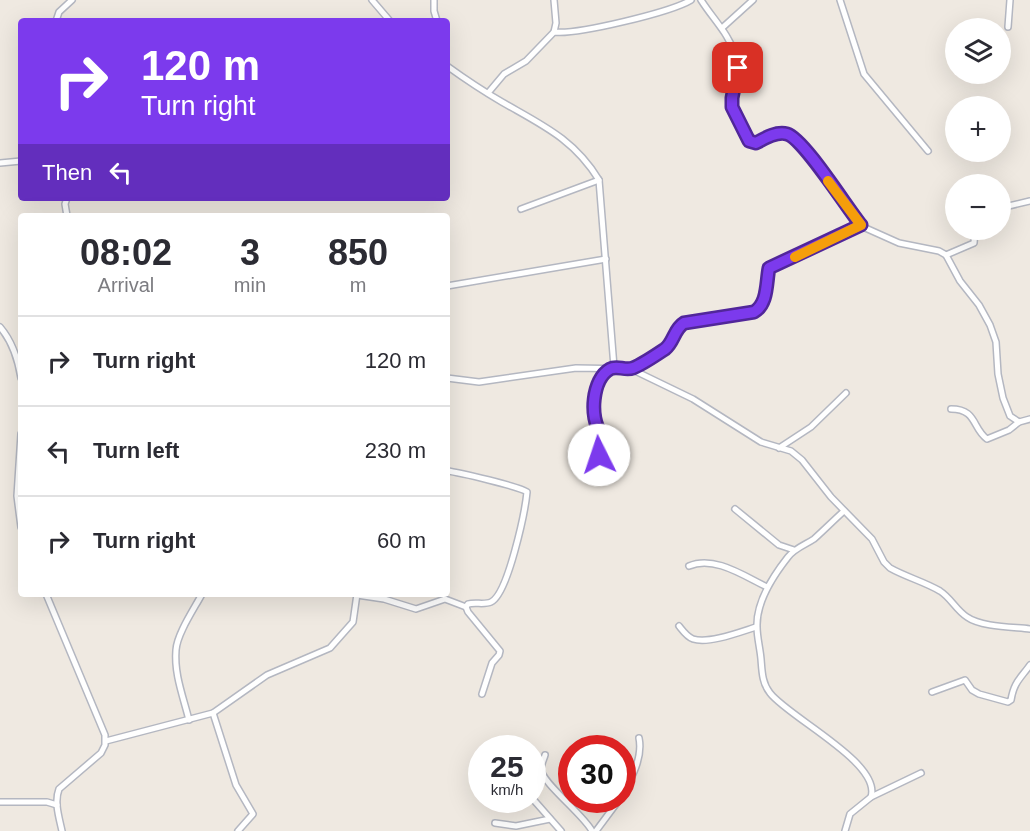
<!DOCTYPE html>
<html lang="en">
<head>
<meta charset="utf-8">
<style>
	:root { --surface:#fff; --page:#f7f7f7; --text:#2b2b33; --muted:#7c7c81; --line:#e1e1e2 }
	body { margin:0; font-family:Helvetica,sans-serif; background:var(--page); color:var(--text); height:100vh; display:flex; flex-direction:column; font-size:22px; white-space:nowrap }
	* { box-sizing:border-box; margin:0 }
	p { font-size:20px; color:var(--muted) }
	.icon { flex:none; width:33px; height:33px; fill:none; stroke:currentColor; stroke-width:2; stroke-linecap:round; stroke-linejoin:round }
	.map { position:relative; flex:1; overflow:hidden }
	.panel { position:absolute; left:18px; top:213px; width:432px; height:384px; display:flex; flex-direction:column; background:var(--surface); border-radius:6px; box-shadow:0 6px 24px #0002 }
	.panel>* { flex:none }
	.guide { position:absolute; left:18px; top:18px; width:432px; height:183px; border-radius:6px; box-shadow:0 6px 24px #0002; background:#7c3aed; color:#fff; overflow:hidden }
	.tools { position:absolute; left:945px; top:18px; display:grid; gap:12px }
	.tools a { display:grid; place-items:center; width:66px; height:66px; border-radius:50%; background:var(--surface); box-shadow:0 6px 24px #0002; font-size:30px }
	.speed { position:absolute; left:468px; top:735px; display:flex; gap:12px; font-size:30px; font-weight:700; text-align:center }
	.speed>* { display:grid; place-content:center; width:78px; height:78px; border-radius:50%; background:var(--surface); box-shadow:0 6px 24px #0002; line-height:1 }
	.speed small { font-size:15px; font-weight:400 }
	.speed .limit { border:9px solid #d22; background:#fff; color:#111 }
	.pin { position:absolute; display:grid; place-items:center; width:51px; height:51px; color:#fff; margin:-26px; border-radius:12px; box-shadow:0 3px 9px #0006 }
	.me { position:absolute; width:66px; margin:-33px; rotate:356deg; stroke-linejoin:round; filter:drop-shadow(0 0 4px #0008) }
	.turn { display:flex; align-items:center; gap:21px; height:126px; padding:0 24px; font-size:27px }
	.turn .icon { width:78px; height:78px; stroke-width:2.5 }
	.turn b { display:block; font-size:42px; line-height:51px }
	.then { display:flex; align-items:center; height:57px; padding:0 24px; background:#0003; gap:12px; font-size:22px }
	.eta { display:flex; justify-content:space-evenly; align-items:center; height:102px; text-align:center }
	.eta b { font-size:36px; font-weight:600; line-height:42px }
	ul { padding:0; list-style:none }
	li { display:flex; align-items:center; gap:18px; height:90px; padding:0 24px; border-top:2px solid var(--line) }
	li div { flex:1 }
	li b { display:block; font-size:22px }
	li em { font-style:normal }
	.map>svg:first-child { display:block }
</style>
</head>
<body>
<div class="map">
<svg width="1030" height="831" viewBox="0 0 1030 831">
	<rect width="100%" height="100%" fill="#efe9e1"/>
	<g fill="none" stroke-linecap="round" stroke-linejoin="round">
		<g stroke="#b4b7c1" stroke-width="8">
			<g id="minor">
				<path d="M372 0 390 21"/>
				<path d="M434 0V11L437 21"/>
				<path d="M701 0C713 19 729 34 736 56 740 71 733 83 732 98 731 112 743 129 749 141L756 143 779 133 792 136 811 158 861 226 899 243 939 251 946 255 960 281 979 305 990 325 996 342 998 374 1003 398 1010 416 1019 422 1030 419"/>
				<path d="M840 0 864 74 928 151"/>
				<path d="M56 21 59 12 72 0"/>
				<path d="M1008 27 1010 0"/>
				<path d="M722 28 753 0"/>
				<path d="M554 32 556 23 554 0"/>
				<path d="M447 66C465 79 483 91 502 102 542 125 574 139 599 180L614 367C597 375 591 401 595 418 596 424 600 430 601 436 602 442 600 449 599 455"/>
				<path d="M488 93 504 74 526 61 554 32C577 35 671 12 691 0"/>
				<path d="M0 163 21 161"/>
				<path d="M67 198 65 204 67 216"/>
				<path d="M1000 208 1030 201"/>
				<path d="M521 209 599 180"/>
				<path d="M946 255 974 243 975 230"/>
				<path d="M447 286 606 259"/>
				<path d="M0 327C12 341 18 359 21 378"/>
				<path d="M631 369 671 343 679 326 684 323 754 312C768 304 766 283 769 269L861 226"/>
				<path d="M447 378 479 382 576 368 631 369 693 399 761 442 791 451 802 460 831 497 872 539 884 562 890 568C906 577 925 582 940 591 951 598 956 610 967 617 981 627 1013 627 1030 629"/>
				<path d="M951 409C977 409 972 428 987 439L1009 430 1019 422"/>
				<path d="M21 434 17 496 21 527"/>
				<path d="M779 448 811 427 846 393"/>
				<path d="M447 471C458 472 521 487 527 492 525 512 508 594 491 602 485 605 475 602 468 604L466 607 468 612 500 651 499 655 492 663 482 694"/>
				<path d="M735 509 779 545 794 550"/>
				<path d="M844 511C834 520 824 530 814 539 805 545 795 548 788 557 773 576 756 602 757 627 757 637 760 648 761 659 762 671 762 683 770 693 788 717 882 763 871 797L850 814 845 831"/>
				<path d="M689 566C714 555 744 576 767 587"/>
				<path d="M46 594 105 735V745L101 753 59 789C54 802 59 817 62 831"/>
				<path d="M357 595 384 599 416 609 445 599 466 607"/>
				<path d="M679 626C683 631 687 637 693 639 709 644 740 632 756 627"/>
				<path d="M932 692 965 680 972 690 979 694 1008 702 1011 700C1014 682 1020 679 1030 665"/>
				<path d="M213 713 236 785 253 814 238 831"/>
				<path d="M189 720C183 696 174 674 176 650 177 634 194 609 202 594"/>
				<path d="M106 741 213 713 267 675 330 648 353 622 357 594"/>
				<path d="M545 755C544 759 541 764 541 769 541 782 584 815 592 831"/>
				<path d="M622 795C632 778 643 757 639 738"/>
				<path d="M871 797 921 773"/>
				<path d="M532 798 561 831"/>
				<path d="M0 802H47L57 805"/>
				<path d="M495 823 516 826 550 819"/>
				<path d="M596 831 619 800"/>
			</g>
		</g>
		<use href="#minor" stroke="#fff" stroke-width="5"/>
	</g>
	<g fill="none" stroke-linecap="round" stroke-linejoin="round">
		<g stroke="#51269a" stroke-width="15">
			<path id="route" d="M599 455 601 433C589 418 592 379 610 369 617 365 625 371 633 368 643 364 656 355 665 349 674 342 674 329 684 323L754 312C768 304 766 283 769 268L861 225C847 208 804 139 787 134 777 131 765 138 756 143L749 141 732 107V98L738 68"/>
		</g>
		<use href="#route" stroke="#7c3aed" stroke-width="10"/>
		<path stroke="#f59e0b" stroke-width="10" d="M795 257 861 225 828 181"/>
	</g>
</svg>
<div class="tools">
<a><svg class="icon" aria-label="layers" viewBox="0 0 24 24"><path d="M12 4l9 5-9 5-9-5zM3 14l9 5 9-5"/></svg></a>
<a>+</a>
<a>−</a>
</div>
<div class="speed"><div>25<small>km/h</small></div><div class="limit">30</div></div>
<div class="pin" style="left:738px;top:68px;background:#d93025"><svg class="icon" aria-label="arrive" viewBox="0 0 24 24"><path d="M6 21V4h12l-3 4 3 4H6"/></svg></div>
<svg class="me" style="left:599px;top:455px" viewBox="-20 -20 40 40"><circle r="19" fill="#fff"/><path d="M0-13L10 11 0 6-10 11z" fill="#7c3aed"/></svg>
<div class="guide">
<div class="turn"><svg class="icon" aria-label="right" viewBox="0 0 24 24"><path d="M7 20v-9h11M14 6l5 5-5 5"/></svg><div><b>120 m</b>Turn right</div></div>
<div class="then">Then<svg class="icon" aria-label="left" viewBox="0 0 24 24"><path d="M17 20v-9H6M10 6l-5 5 5 5"/></svg></div>
</div>
<section class="panel">
<div class="eta">
<div><b>08:02</b><p>Arrival</p></div>
<div><b>3</b><p>min</p></div>
<div><b>850</b><p>m</p></div>
</div>
<ul>
<li><svg class="icon" aria-label="right" viewBox="0 0 24 24"><path d="M7 20v-9h11M14 6l5 5-5 5"/></svg><div><b>Turn right</b></div><em>120 m</em></li>
<li><svg class="icon" aria-label="left" viewBox="0 0 24 24"><path d="M17 20v-9H6M10 6l-5 5 5 5"/></svg><div><b>Turn left</b></div><em>230 m</em></li>
<li><svg class="icon" aria-label="right" viewBox="0 0 24 24"><path d="M7 20v-9h11M14 6l5 5-5 5"/></svg><div><b>Turn right</b></div><em>60 m</em></li>
</ul>
</section>
</div>
</body>
</html>
